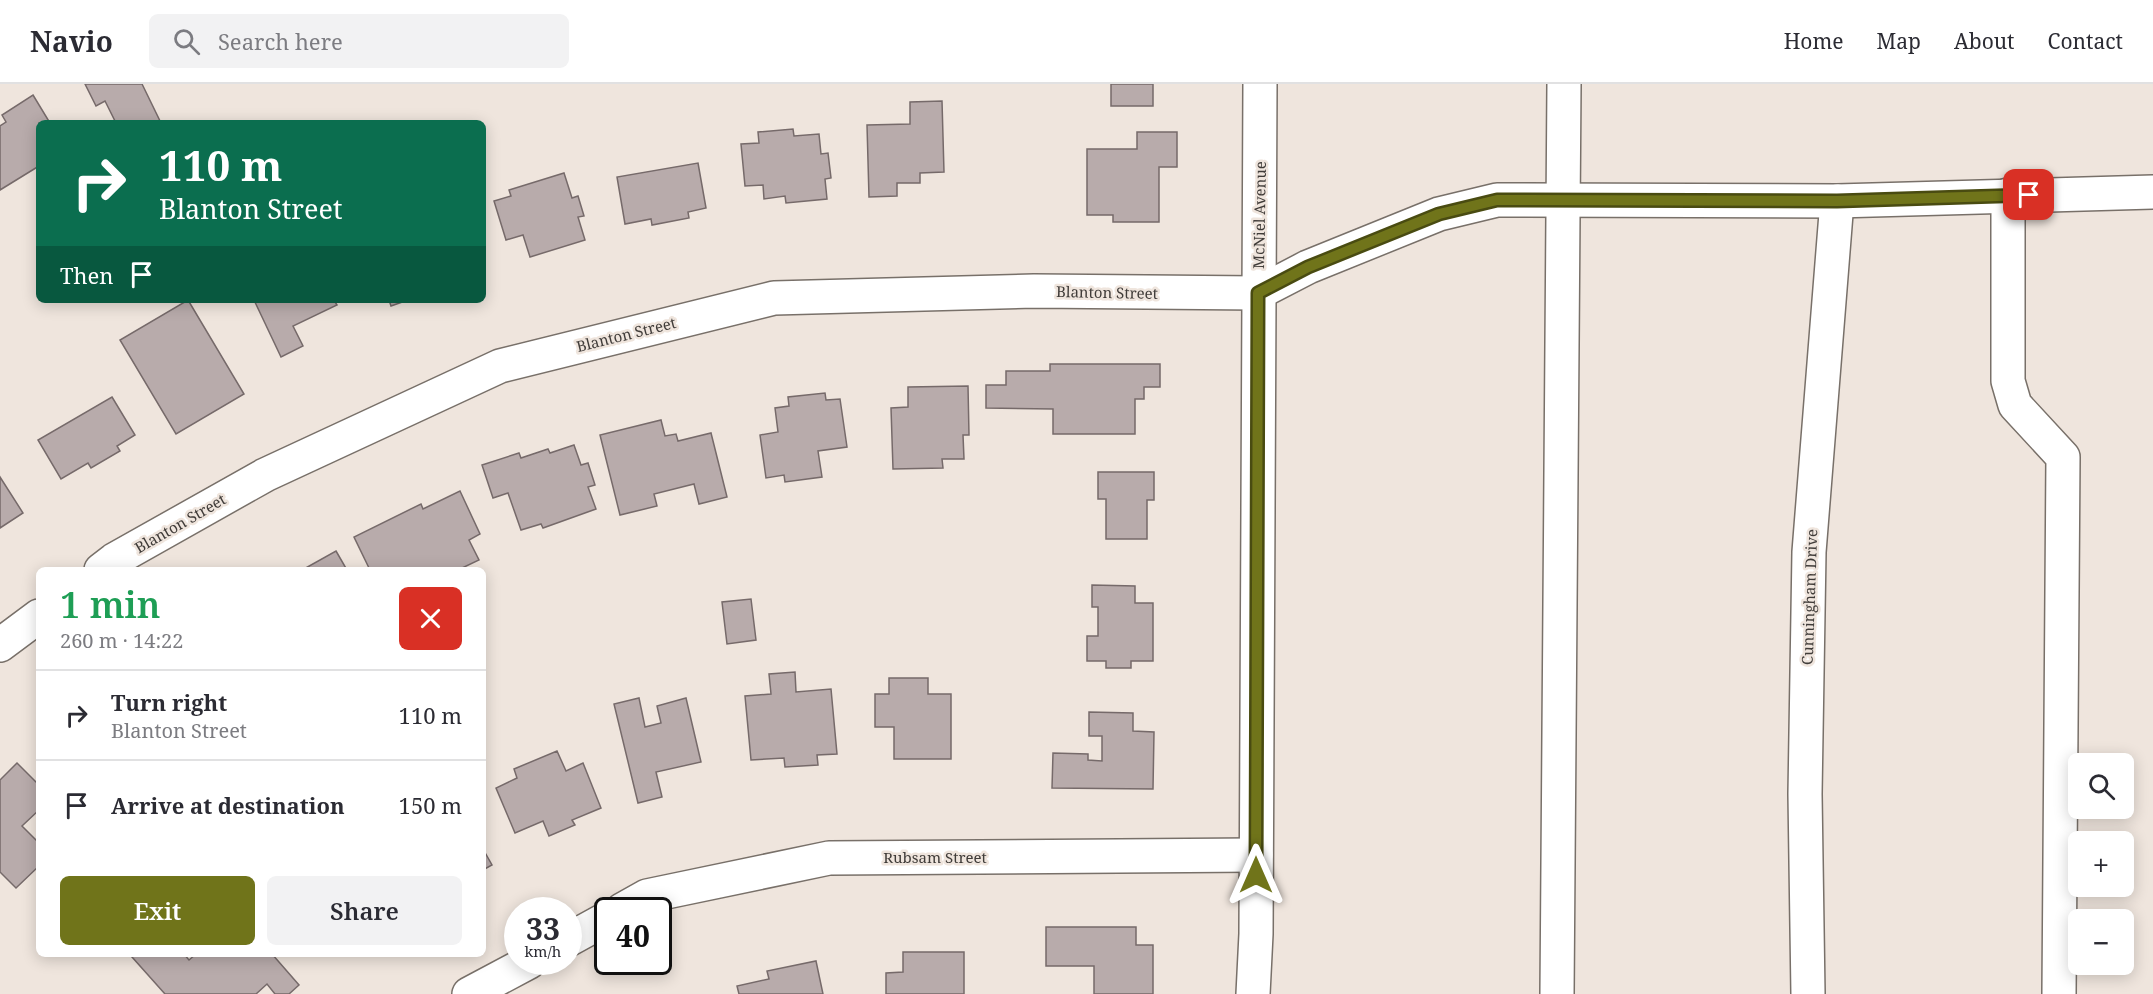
<!DOCTYPE html>
<html lang="en">
<head>
<meta charset="utf-8">
<style>
	:root { --surface:#fff; --page:#f2f2f3; --text:#2b2b33; --muted:#7c7c81; --line:#e1e1e2; --accent:#70741a }
	body { margin:0; font-family:"Noto Serif",serif; background:var(--page); color:var(--text); height:100vh; display:flex; flex-direction:column; font-size:22px; white-space:nowrap }
	* { box-sizing:border-box; margin:0 }
	p { font-size:20px; color:var(--muted) }
	.icon { flex:none; width:33px; height:33px; fill:none; stroke:currentColor; stroke-width:2; stroke-linecap:round; stroke-linejoin:round }
	.map { position:relative; flex:1; overflow:hidden }
	.side { position:absolute; left:36px; top:483px; width:450px; height:390px; display:flex; flex-direction:column; background:var(--surface); border-radius:9px; box-shadow:0 3px 15px #0003 }
	.side>* { flex:none }
	.top-card { position:absolute; left:36px; top:36px; width:450px; height:183px; border-radius:9px; box-shadow:0 3px 15px #0003; background:#0b6e4f; color:#fff; overflow:hidden }
	.controls { position:absolute; left:2068px; top:669px; display:grid; gap:12px }
	.controls a { display:grid; place-items:center; width:66px; height:66px; border-radius:9px; background:var(--surface); box-shadow:0 3px 15px #0003; font-size:30px }
	.speed { position:absolute; left:504px; top:813px; display:flex; gap:12px; font-size:30px; font-weight:700; text-align:center }
	.speed>* { display:grid; place-content:center; width:78px; height:78px; border-radius:50%; background:var(--surface); box-shadow:0 3px 15px #0003; line-height:1 }
	.speed small { font-size:15px; font-weight:400 }
	.speed .limit { border:3px solid #111; border-radius:9px; background:#fff; color:#111 }
	.pin { position:absolute; display:grid; place-items:center; width:51px; height:51px; color:#fff; margin:-26px; border-radius:12px; box-shadow:0 3px 9px #0006 }
	.me { position:absolute; width:66px; margin:-33px; rotate:0deg; stroke-linejoin:round; filter:drop-shadow(0 0 4px #0008) }
	.turn { display:flex; align-items:center; gap:21px; height:126px; padding:0 24px; font-size:27px }
	.turn .icon { width:78px; height:78px; stroke-width:2.5 }
	.turn b { display:block; font-size:42px; line-height:51px }
	.then { display:flex; align-items:center; height:57px; padding:0 24px; background:#0003; gap:12px; font-size:22px }
	.round { display:grid; place-items:center; flex:none; width:63px; height:63px; border-radius:9px; background:var(--page) }
	.head { display:flex; align-items:center; justify-content:space-between; height:102px; padding:0 24px }
	h1 { font-size:36px; font-weight:600; line-height:45px; color:#1e9e55 }
	.action { display:flex; gap:12px; margin-top:auto; padding:12px 24px }
	.action a { flex:1; height:69px; border-radius:9px; background:var(--accent); color:#fff; font-size:24px; font-weight:600; line-height:69px; text-align:center }
	.action a+a { background:var(--page); color:var(--text) }
	ul { padding:0; list-style:none }
	li { display:flex; align-items:center; gap:18px; height:90px; padding:0 24px; border-top:2px solid var(--line) }
	li div { flex:1 }
	li b { display:block; font-size:22px }
	li em { font-style:normal }
	header { display:flex; align-items:center; gap:36px; box-sizing:border-box; height:84px; padding:0 30px; background:var(--surface); border-bottom:2px solid var(--line) }
	header strong { font-size:28px }
	nav { display:flex; gap:33px; margin-inline-start:auto; font-size:21px }
	.search { width:420px; height:54px; background:var(--page); display:flex; align-items:center; gap:15px; box-sizing:border-box; padding:0 21px; border-radius:9px; color:var(--muted); font-size:22px }
	.map>svg:first-child { display:block }
</style>
</head>
<body>
<header>
<strong>Navio</strong>
<div class="search"><svg class="icon" aria-label="search" viewBox="0 0 24 24"><circle cx="10" cy="10" r="6"/><path d="M15 15l6 6"/></svg>Search here</div>
<nav><a>Home</a><a>Map</a><a>About</a><a>Contact</a></nav>
</header>
<div class="map">
<svg width="2153" height="910" viewBox="0 0 2153 910">
	<rect width="100%" height="100%" fill="#efe5dd"/>
	<g fill="#b8abab" stroke="#766a6a" stroke-width="1.5">
		<path d="M85 0H142L161 39H116L105 17 96 22Z"/>
		<rect x="1111" y="0" width="42" height="22"/>
		<path d="M33 11 50 39H39V82L0 106V42L6 38 2 31Z"/>
		<path d="M942 17 944 88 920 89V99H897V112L869 113 867 41 910 40V18Z"/>
		<path d="M793 45 794 52 819 50 821 70 828 69 831 94 825 95 827 115 786 119 785 112 764 115 763 101 745 102 741 60 759 59 758 48Z"/>
		<path d="M1137 48H1177V83H1159V138H1113V131H1087V65H1137Z"/>
		<path d="M698 79 706 124 688 128 689 134 652 141 651 135 625 140 617 93Z"/>
		<path d="M564 89 572 114 578 112 584 132 578 133 585 156 530 173 523 151 506 156 494 117 511 112 509 106Z"/>
		<path d="M188 216 244 310 176 350 120 256Z"/>
		<path d="M254 216H334L337 221 293 242 303 262 281 273Z"/>
		<path d="M389 216H408L391 222Z"/>
		<path d="M1050 280H1160V303H1144V315H1135V350H1053V325L986 324V301H1006V287H1050Z"/>
		<path d="M968 302 969 351H963L964 375H942L943 384 893 385 891 324 908 323V303Z"/>
		<path d="M825 309 826 316 840 315 847 363 818 367 822 393 785 398 784 391 766 394 760 351 778 348 775 324 789 322 788 313Z"/>
		<path d="M112 313 135 351 117 362 120 367 91 384 88 379 61 395 38 356Z"/>
		<path d="M661 336 665 352 676 350 678 357 711 349 727 413 699 420 694 400 654 410 657 422 620 431 600 351Z"/>
		<path d="M574 361 581 381 588 379 595 401 588 403 596 425 543 444 541 440 521 446 508 409 493 414 482 381 519 369 521 374 548 365 550 369Z"/>
		<path d="M1098 388H1154V416H1147V455H1106V415H1098Z"/>
		<path d="M0 393 23 429 0 444Z"/>
		<path d="M460 407 480 450 469 456 479 476 458 486H370L354 453 421 420 423 425Z"/>
		<path d="M336 467 347 486H302Z"/>
		<path d="M1092 501 1135 502V519H1153V577H1131V584H1106V577H1087V552H1098V523H1092Z"/>
		<path d="M751 515 756 556 727 560 722 518Z"/>
		<path d="M795 588 796 608 831 605 837 670 817 671 818 681 785 683 784 674 751 676 745 612 771 610 769 590Z"/>
		<path d="M889 594H928V610H951V675H894V643H875V610H889Z"/>
		<path d="M639 614 645 643 661 639 657 622 686 614 701 678 656 688 662 713 638 719 614 620Z"/>
		<path d="M1089 628 1133 629V647L1154 648 1153 705 1052 704 1053 669 1088 670V676L1102 677V652H1089Z"/>
		<path d="M557 667 566 687 583 679 601 724 572 736 575 741 549 752 543 737 515 749 496 704 517 694 514 685Z"/>
		<path d="M17 679 39 701V726L22 742 39 759V782L16 804 0 788V696Z"/>
		<path d="M483 765 492 781 483 786Z"/>
		<path d="M1046 843H1136V861H1153V910H1094V882H1046Z"/>
		<path d="M903 868H964V910H886V889L903 888Z"/>
		<path d="M135 870H184L189 876 196 870H272L299 901 289 910H275L267 900 256 910H165L132 873Z"/>
		<path d="M816 877 823 910H739L737 902 769 895 767 887Z"/>
	</g>
	<g fill="none" stroke-linecap="round" stroke-linejoin="round">
		<g stroke="#787069" stroke-width="36">
			<g id="minor">
				<path d="M2008 111V297L2015 321 2063 373 2059 910"/>
				<path d="M101 486 114 476 265 391 500 282 774 214 1034 207 1258 209 1308 183 1439 130 1497 116 1837 117 2153 108"/>
				<path d="M0 561 39 532"/>
				<path d="M622 826 647 812 829 774 1256 771"/>
				<path d="M568 856 608 834"/>
				<path d="M469 910 529 878"/>
				<path d="M1253 910 1256 850 1260 0"/>
				<path d="M1557 910 1564 0"/>
				<path d="M1808 910 1805 710 1809 468 1837 117"/>
			</g>
		</g>
		<use href="#minor" stroke="#fff" stroke-width="33"/>
	</g>
	<g fill="none" stroke-linecap="round" stroke-linejoin="round">
		<g stroke="#494b11" stroke-width="15">
			<path id="route" d="M1256 791 1258 209 1308 183 1439 130 1497 116 1837 117 2029 111"/>
		</g>
		<use href="#route" stroke="#70741a" stroke-width="10"/>
	</g>
	<g text-anchor="middle" dominant-baseline="central" stroke-width="5" stroke-linejoin="round" paint-order="stroke">
		<g font-size="15" fill="#403c39" stroke="#efe5dd">
			<text transform="translate(1259 131) rotate(-89)">McNiel Avenue</text>
			<text transform="translate(1107 208) rotate(1)">Blanton Street</text>
			<text transform="translate(626 250) rotate(-14)">Blanton Street</text>
			<text transform="translate(180 439) rotate(-30)">Blanton Street</text>
			<text transform="translate(1809 513) rotate(-88)">Cunningham Drive</text>
			<text x="935" y="773">Rubsam Street</text>
		</g>
	</g>
</svg>
<div class="controls">
<a><svg class="icon" aria-label="search" viewBox="0 0 24 24"><circle cx="10" cy="10" r="6"/><path d="M15 15l6 6"/></svg></a>
<a>+</a>
<a>−</a>
</div>
<div class="speed"><div>33<small>km/h</small></div><div class="limit">40</div></div>
<div class="pin" style="left:2029px;top:111px;background:#d93025"><svg class="icon" aria-label="arrive" viewBox="0 0 24 24"><path d="M6 21V4h12l-3 4 3 4H6"/></svg></div>
<svg class="me" style="left:1256px;top:791px" viewBox="-20 -20 40 40"><path d="M0-17L14 15 0 8-14 15z" fill="#70741a" stroke="#fff" stroke-width="4"/></svg>
<div class="top-card">
<div class="turn"><svg class="icon" aria-label="right" viewBox="0 0 24 24"><path d="M7 20v-9h11M14 6l5 5-5 5"/></svg><div><b>110 m</b>Blanton Street</div></div>
<div class="then">Then<svg class="icon" aria-label="arrive" viewBox="0 0 24 24"><path d="M6 21V4h12l-3 4 3 4H6"/></svg></div>
</div>
<section class="side">
<div class="head"><div><h1>1 min</h1><p>260 m · 14:22</p></div><a class="round" style="background:#d93025;color:#fff"><svg class="icon" aria-label="close" viewBox="0 0 24 24"><path d="M6 6l12 12M18 6L6 18"/></svg></a></div>
<ul>
<li><svg class="icon" aria-label="right" viewBox="0 0 24 24"><path d="M7 20v-9h11M14 6l5 5-5 5"/></svg><div><b>Turn right</b><p>Blanton Street</p></div><em>110 m</em></li>
<li><svg class="icon" aria-label="arrive" viewBox="0 0 24 24"><path d="M6 21V4h12l-3 4 3 4H6"/></svg><div><b>Arrive at destination</b></div><em>150 m</em></li>
</ul>
<div class="action"><a>Exit</a><a>Share</a></div>
</section>
</div>
</body>
</html>
